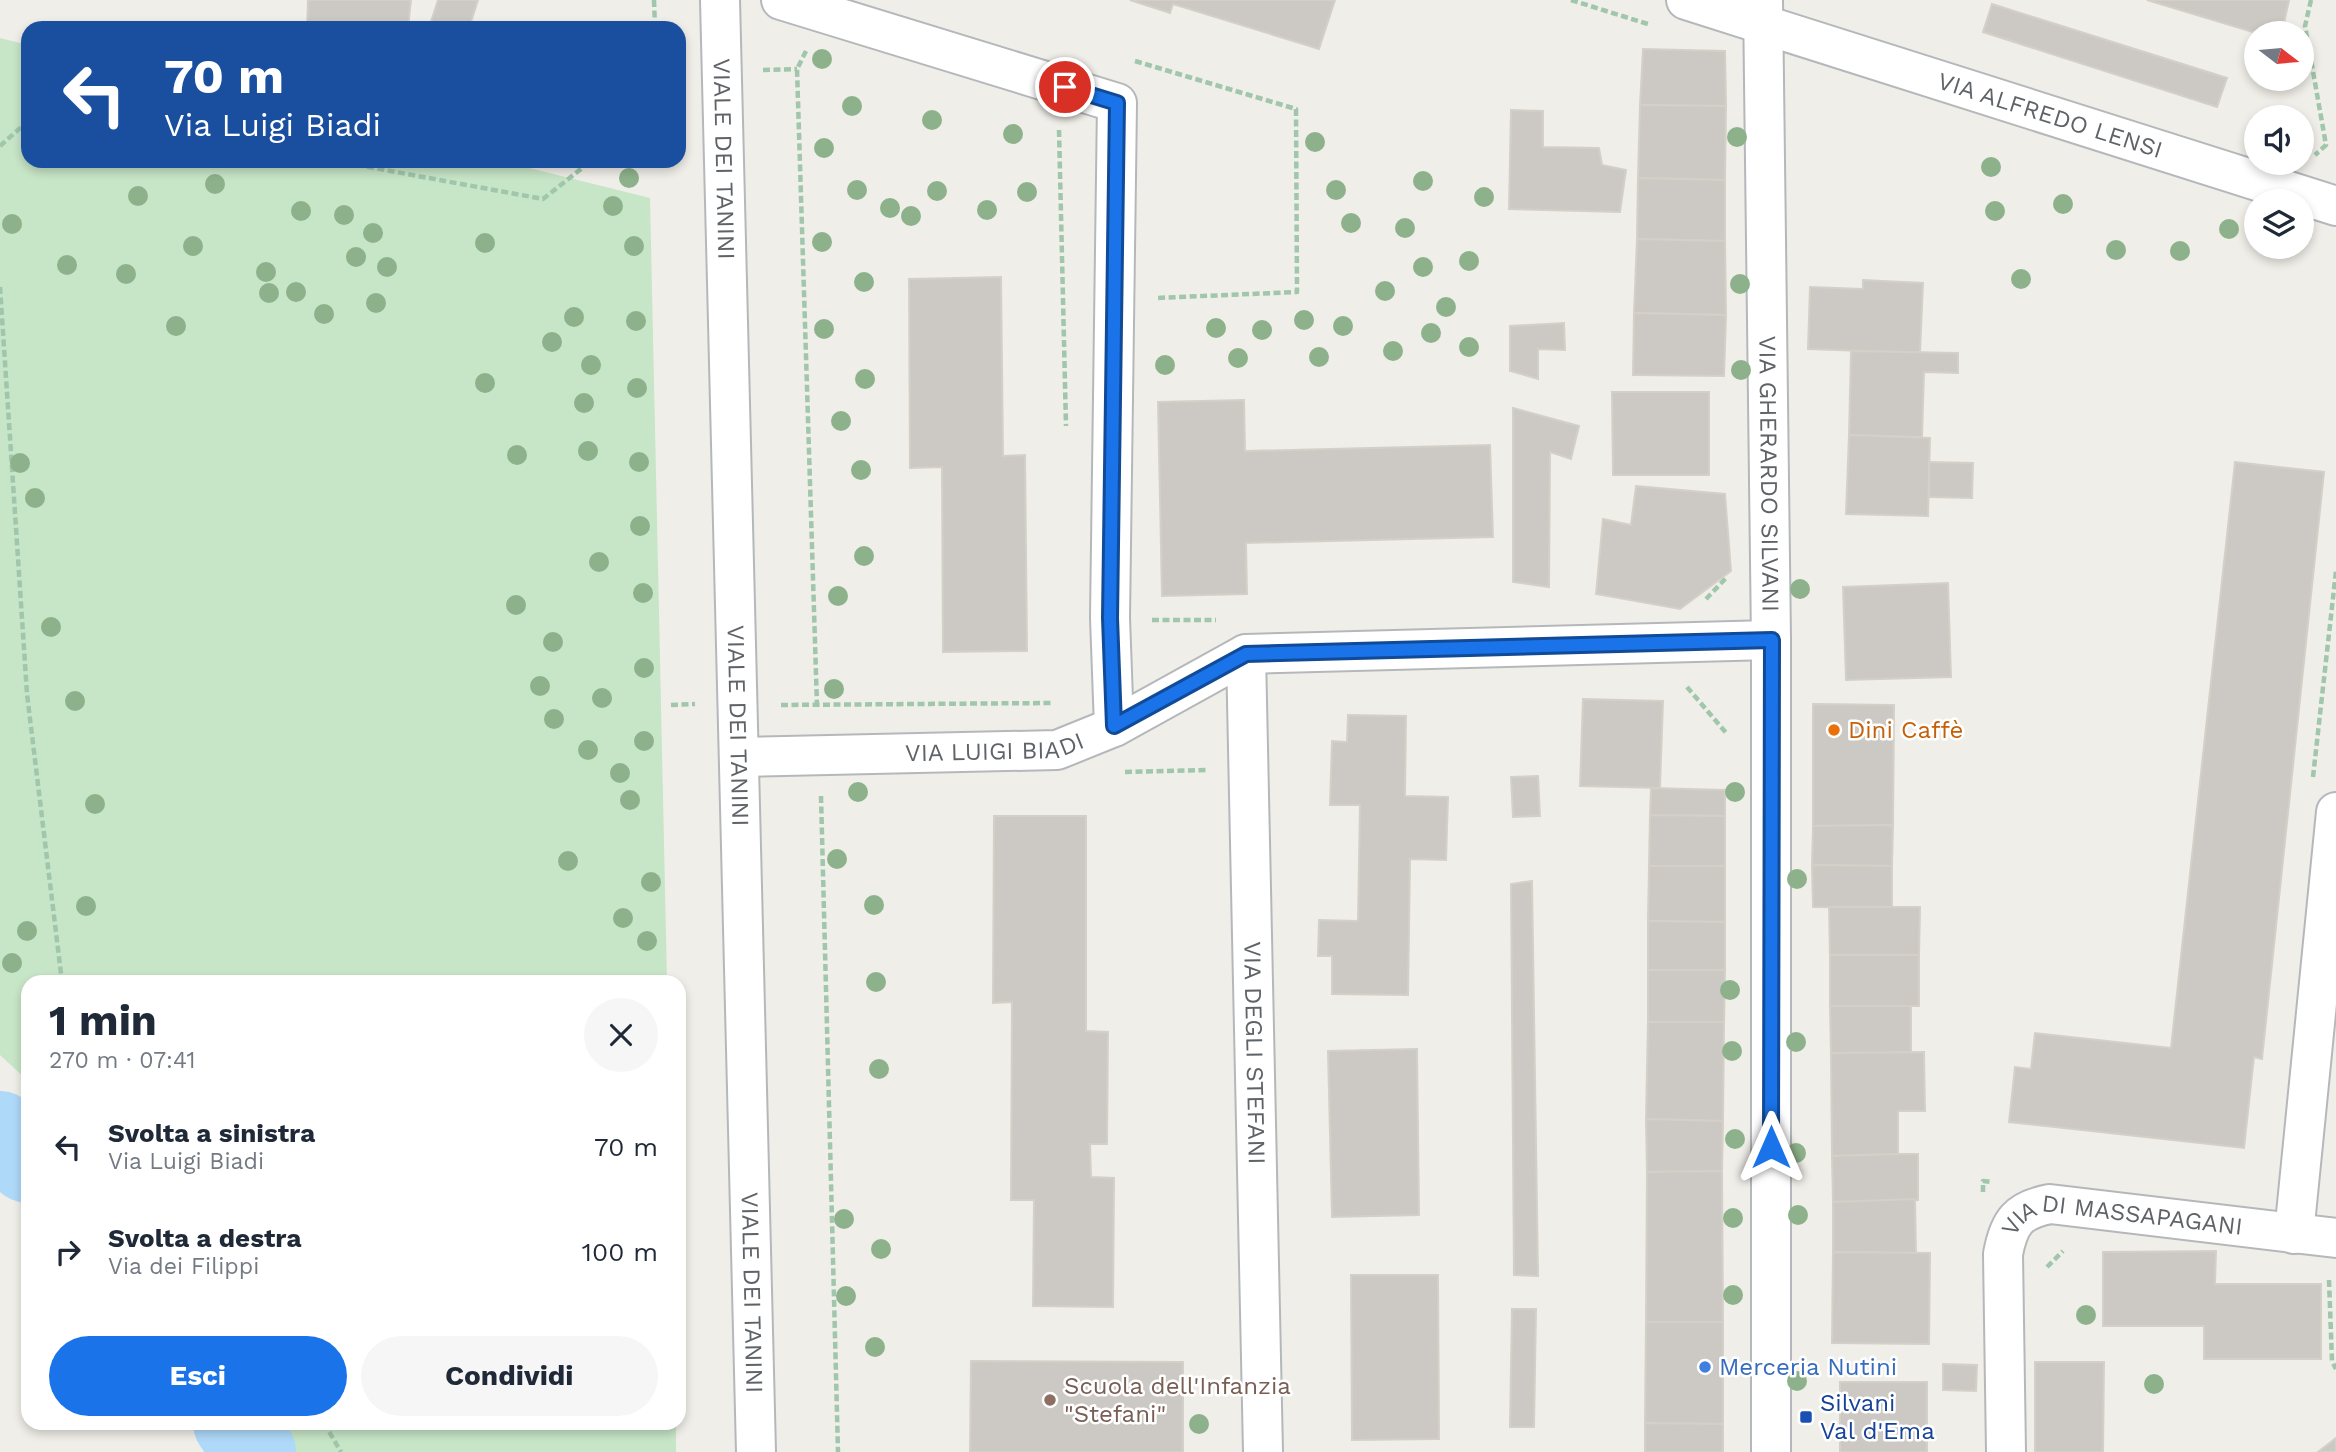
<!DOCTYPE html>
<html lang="it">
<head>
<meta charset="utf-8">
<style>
	:root { --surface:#fff; --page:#f6f6f7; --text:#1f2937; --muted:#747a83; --accent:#1a73e8 }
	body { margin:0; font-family:"Work Sans",sans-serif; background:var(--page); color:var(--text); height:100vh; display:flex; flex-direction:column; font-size:26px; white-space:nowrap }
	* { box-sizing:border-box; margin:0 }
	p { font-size:23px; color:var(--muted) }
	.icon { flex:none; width:38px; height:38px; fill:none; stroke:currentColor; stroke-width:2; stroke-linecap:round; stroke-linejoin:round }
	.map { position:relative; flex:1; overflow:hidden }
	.side { position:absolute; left:21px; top:975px; width:665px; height:455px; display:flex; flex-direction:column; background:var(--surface); border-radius:21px; box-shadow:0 4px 10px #0003 }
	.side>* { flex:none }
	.guide { position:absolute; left:21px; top:21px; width:665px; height:147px; border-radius:21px; box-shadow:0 4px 10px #0003; background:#1a4fa0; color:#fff; overflow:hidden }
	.needle { width:46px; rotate:106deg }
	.buttons { position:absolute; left:2244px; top:21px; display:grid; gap:14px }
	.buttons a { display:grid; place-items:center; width:70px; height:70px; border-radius:50%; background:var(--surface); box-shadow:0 4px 10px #0003; font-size:35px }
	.pin { position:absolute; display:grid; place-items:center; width:60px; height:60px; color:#fff; margin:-30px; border:4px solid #fff; border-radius:50%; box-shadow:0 2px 7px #0007 }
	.me { position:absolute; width:77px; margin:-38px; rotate:0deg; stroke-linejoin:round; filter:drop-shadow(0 0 5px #0008) }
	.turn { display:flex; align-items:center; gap:24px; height:147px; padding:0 28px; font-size:32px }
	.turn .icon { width:91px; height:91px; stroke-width:2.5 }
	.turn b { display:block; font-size:49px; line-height:60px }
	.round { display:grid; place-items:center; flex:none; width:74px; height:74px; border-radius:37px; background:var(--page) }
	.headline { display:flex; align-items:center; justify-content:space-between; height:119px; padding:0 28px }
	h1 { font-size:42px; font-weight:700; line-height:52px }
	.action { display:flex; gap:14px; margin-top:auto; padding:14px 28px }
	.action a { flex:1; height:80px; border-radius:42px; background:var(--accent); color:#fff; font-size:28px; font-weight:700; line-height:80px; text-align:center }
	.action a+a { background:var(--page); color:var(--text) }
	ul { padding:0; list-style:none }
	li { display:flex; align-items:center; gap:21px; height:105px; padding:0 28px }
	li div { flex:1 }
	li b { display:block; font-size:26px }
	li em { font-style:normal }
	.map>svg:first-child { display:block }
</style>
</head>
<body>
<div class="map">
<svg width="2336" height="1452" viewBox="0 0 2336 1452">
	<rect width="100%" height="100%" fill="#f0eee8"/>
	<g fill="#c7e5c7">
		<path d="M0 38 28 45V161H501L650 198 667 982H28V1081L0 1055Z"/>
		<path d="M283 1423H676V1452H295Z"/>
	</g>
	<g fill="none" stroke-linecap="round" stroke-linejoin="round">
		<g stroke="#afd9f9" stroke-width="82">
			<path d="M0 1132 28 1162"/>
			<path d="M234 1423 255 1452"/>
		</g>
	</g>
	<g fill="#ccc9c4" stroke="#d4d0c7" stroke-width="2">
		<path d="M308 0H411L408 28H307Z"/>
		<path d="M438 0H478L469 28H429Z"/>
		<path d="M1130 0H1335L1319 49 1173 4 1170 13Z"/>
		<path d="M2147 0H2289L2282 33H2256Z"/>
		<path d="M1992 4 2227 78 2217 107 1983 32Z"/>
		<path d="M1643 49 1725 51 1726 106 1640 105Z"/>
		<path d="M1640 105 1726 106 1725 180 1638 178Z"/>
		<path d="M1511 110 1543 111V147L1599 148 1602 165 1626 170 1620 212 1509 209Z"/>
		<path d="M1638 178 1725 180V241L1637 239Z"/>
		<path d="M1637 239 1725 241 1726 315 1634 313Z"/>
		<path d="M1001 277 1003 456 1025 455 1027 651 943 652 942 467 910 468 909 279Z"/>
		<path d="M1863 280 1923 283 1920 353 1808 349 1810 287 1863 289Z"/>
		<path d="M1634 313 1726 315 1724 376 1633 375Z"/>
		<path d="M1564 323 1565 350 1538 349V379L1510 371V326Z"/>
		<path d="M1851 351 1958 353V373L1924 372 1922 437 1849 435Z"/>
		<path d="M1612 392H1709V475H1613Z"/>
		<path d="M1244 400 1245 451 1490 445 1493 537 1246 543 1247 594 1162 596 1158 402Z"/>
		<path d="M1513 408 1579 426 1571 459 1550 452 1549 587 1513 582Z"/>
		<path d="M1849 435 1930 438 1928 516 1846 514Z"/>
		<path d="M1929 462 1973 463 1972 498 1929 497Z"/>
		<path d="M2235 462 2324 472 2262 1059 2254 1057 2244 1148 2009 1122 2015 1067 2031 1069 2035 1033 2171 1048Z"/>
		<path d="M1636 486 1725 494 1731 571 1680 609 1596 594 1603 519 1631 525Z"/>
		<path d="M1948 583 1951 677 1846 680 1843 587Z"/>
		<path d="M1583 699 1663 701 1660 788 1580 786Z"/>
		<path d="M1813 704 1894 705 1893 825 1813 826Z"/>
		<path d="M1348 715 1406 716 1405 796 1448 797 1446 860 1410 859 1408 995 1332 994V956H1318L1319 920 1358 921 1360 805H1330L1332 741 1347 742Z"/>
		<path d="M1538 776 1540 816 1513 817 1511 777Z"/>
		<path d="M1651 788 1725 790V816L1650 815Z"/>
		<path d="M1650 815 1725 816V866H1649Z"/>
		<path d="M994 816H1086V1031L1108 1032 1107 1144H1090L1091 1177 1114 1178 1113 1307 1033 1306 1034 1200H1011L1012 1002 993 1003Z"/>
		<path d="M1893 825 1892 866 1812 865 1813 826Z"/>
		<path d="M1812 865 1892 866V908L1813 907Z"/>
		<path d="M1649 866H1725V922L1648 921Z"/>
		<path d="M1532 881 1538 1276 1514 1275 1511 884Z"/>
		<path d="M1829 907H1920L1919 955H1830Z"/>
		<path d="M1648 921 1725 922V970H1648Z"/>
		<rect x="1830" y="955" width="89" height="51"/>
		<path d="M1648 970H1725L1724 1022H1648Z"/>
		<path d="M1830 1006H1911V1053H1831Z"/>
		<path d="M1648 1022H1724L1723 1121 1646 1119Z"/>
		<path d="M1417 1049 1419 1215 1332 1217 1328 1051Z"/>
		<path d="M1924 1052 1925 1111H1898V1154L1832 1156 1831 1053Z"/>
		<path d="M1646 1119 1723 1121 1722 1171 1647 1172Z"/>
		<path d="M1898 1154H1918V1200L1833 1202 1832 1156Z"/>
		<path d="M1722 1171 1723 1322H1646L1647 1172Z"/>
		<path d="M1915 1199 1916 1253 1833 1252V1202Z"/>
		<path d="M2216 1251 2215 1284H2321V1359H2204V1326H2103V1252Z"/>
		<path d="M1833 1252 1930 1253 1929 1344 1832 1343Z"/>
		<path d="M1351 1275H1438L1439 1439 1352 1440Z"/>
		<path d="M1512 1309H1536L1534 1427H1510Z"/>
		<path d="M1646 1322H1723V1424L1645 1423Z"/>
		<path d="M971 1361 1183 1362V1452H970Z"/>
		<path d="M2035 1362H2104L2103 1452H2035Z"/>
		<path d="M1943 1364 1977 1365 1976 1391 1943 1390Z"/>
		<rect x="1840" y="1382" width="87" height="70"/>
		<path d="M1645 1423 1723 1424V1452H1645Z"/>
		<path d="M2336 1438V1452H2318Z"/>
	</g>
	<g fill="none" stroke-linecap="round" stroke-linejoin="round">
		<g stroke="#b5b8bb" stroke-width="42">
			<g id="minor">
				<path id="s1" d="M720 0 756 1452"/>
				<path d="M781 0 1117 103 1110 618 1114 727"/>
				<path id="s2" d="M1686 0 2336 206"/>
				<path id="s3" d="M1246 654 1263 1452"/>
				<path id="s4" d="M739 757 1057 750 1114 727 1246 654 1771 640"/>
				<path d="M2294 1234 2336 812"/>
				<path id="s5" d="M2006 1452 2003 1254C2009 1222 2018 1210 2050 1204L2336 1238"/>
			</g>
		</g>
		<g stroke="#b4b7bb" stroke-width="42">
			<g id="secondary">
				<path id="s6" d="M1763 0 1771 640V1452"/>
			</g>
		</g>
		<g stroke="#a0c6ab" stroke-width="4.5" stroke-dasharray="7 3.5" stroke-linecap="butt">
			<path d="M654 0 655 28"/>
			<path d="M1571 0 1651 25"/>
			<path d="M2311 0 2305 26 2326 145 2315 155"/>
			<path d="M806 51 797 69 817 706"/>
			<path d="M1135 61 1296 109 1297 292 1156 298"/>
			<path d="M763 70 797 69"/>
			<path d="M1059 130 1066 426"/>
			<path d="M0 146 28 121"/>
			<path d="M336 161 543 199 591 161"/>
			<path d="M0 287 27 694 62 982"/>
			<path d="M1706 599 1727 577"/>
			<path d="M1152 620H1216"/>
			<path d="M1687 687 1727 734"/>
			<path d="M671 705 695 704"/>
			<path d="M781 705 1052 703"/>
			<path d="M1125 772 1207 770"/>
			<path d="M2313 777 2336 571"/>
			<path d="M821 796 838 1452"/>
			<path d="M1983 1192V1181L1992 1182"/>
			<path d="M2047 1267 2063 1251"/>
			<path d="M2329 1280 2332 1361 2336 1369"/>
			<path d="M324 1423 341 1452"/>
		</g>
		<use href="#minor" stroke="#fff" stroke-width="38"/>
		<use href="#secondary" stroke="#fff" stroke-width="38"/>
	</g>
	<g fill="#8db28b">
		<circle cx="822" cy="59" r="10"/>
		<circle cx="852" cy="106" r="10"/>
		<circle cx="932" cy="120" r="10"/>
		<circle cx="1013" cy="134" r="10"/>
		<circle cx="1737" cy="137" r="10"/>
		<circle cx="1315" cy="142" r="10"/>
		<circle cx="824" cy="148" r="10"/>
		<circle cx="1991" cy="167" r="10"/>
		<circle cx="629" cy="178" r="10"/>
		<circle cx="1423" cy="181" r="10"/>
		<circle cx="215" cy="184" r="10"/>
		<circle cx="857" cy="190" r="10"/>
		<circle cx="1336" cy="190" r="10"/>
		<circle cx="937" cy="191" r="10"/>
		<circle cx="1027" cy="192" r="10"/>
		<circle cx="138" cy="196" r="10"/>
		<circle cx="1484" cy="197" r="10"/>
		<circle cx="2063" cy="204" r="10"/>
		<circle cx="613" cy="206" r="10"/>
		<circle cx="890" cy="208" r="10"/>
		<circle cx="987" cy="210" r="10"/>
		<circle cx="301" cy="211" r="10"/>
		<circle cx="1995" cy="211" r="10"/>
		<circle cx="344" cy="215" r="10"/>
		<circle cx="911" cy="216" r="10"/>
		<circle cx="1351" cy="223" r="10"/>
		<circle cx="12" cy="224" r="10"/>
		<circle cx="1405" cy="228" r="10"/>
		<circle cx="2229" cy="229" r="10"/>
		<circle cx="373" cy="233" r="10"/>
		<circle cx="822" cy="242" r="10"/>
		<circle cx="485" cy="243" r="10"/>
		<circle cx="193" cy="246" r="10"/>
		<circle cx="634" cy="246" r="10"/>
		<circle cx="2116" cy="250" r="10"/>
		<circle cx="2180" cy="251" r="10"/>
		<circle cx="356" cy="257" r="10"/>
		<circle cx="1469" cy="261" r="10"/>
		<circle cx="67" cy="265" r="10"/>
		<circle cx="387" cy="267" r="10"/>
		<circle cx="1423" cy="267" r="10"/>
		<circle cx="266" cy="272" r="10"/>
		<circle cx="126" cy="274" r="10"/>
		<circle cx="2021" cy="279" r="10"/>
		<circle cx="864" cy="282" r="10"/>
		<circle cx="1740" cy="284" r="10"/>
		<circle cx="1385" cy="291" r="10"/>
		<circle cx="296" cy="292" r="10"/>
		<circle cx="269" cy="293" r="10"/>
		<circle cx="376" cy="303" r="10"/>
		<circle cx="1446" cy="307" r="10"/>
		<circle cx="324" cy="314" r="10"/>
		<circle cx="574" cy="317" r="10"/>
		<circle cx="1304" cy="320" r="10"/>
		<circle cx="636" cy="321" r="10"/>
		<circle cx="176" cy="326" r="10"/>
		<circle cx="1343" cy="326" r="10"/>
		<circle cx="1216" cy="328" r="10"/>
		<circle cx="824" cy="329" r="10"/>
		<circle cx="1262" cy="330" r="10"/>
		<circle cx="1431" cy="333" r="10"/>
		<circle cx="552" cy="342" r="10"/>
		<circle cx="1469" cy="347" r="10"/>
		<circle cx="1393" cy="351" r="10"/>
		<circle cx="1319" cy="357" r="10"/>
		<circle cx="1238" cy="358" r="10"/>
		<circle cx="591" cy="365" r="10"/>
		<circle cx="1165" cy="365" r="10"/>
		<circle cx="1741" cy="370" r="10"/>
		<circle cx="865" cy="379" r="10"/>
		<circle cx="485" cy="383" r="10"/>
		<circle cx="637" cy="388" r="10"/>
		<circle cx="584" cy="403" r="10"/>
		<circle cx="841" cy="421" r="10"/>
		<circle cx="588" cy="451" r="10"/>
		<circle cx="517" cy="455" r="10"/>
		<circle cx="639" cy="462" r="10"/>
		<circle cx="20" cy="463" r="10"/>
		<circle cx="861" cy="470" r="10"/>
		<circle cx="35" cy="498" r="10"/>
		<circle cx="640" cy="526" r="10"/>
		<circle cx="864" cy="556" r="10"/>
		<circle cx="599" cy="562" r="10"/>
		<circle cx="1800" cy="589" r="10"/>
		<circle cx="643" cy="593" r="10"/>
		<circle cx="838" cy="596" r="10"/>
		<circle cx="516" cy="605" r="10"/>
		<circle cx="51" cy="627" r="10"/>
		<circle cx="553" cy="642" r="10"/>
		<circle cx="644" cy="668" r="10"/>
		<circle cx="540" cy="686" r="10"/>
		<circle cx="834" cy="689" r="10"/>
		<circle cx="602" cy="698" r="10"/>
		<circle cx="75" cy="701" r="10"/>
		<circle cx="554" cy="719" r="10"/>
		<circle cx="644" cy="741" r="10"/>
		<circle cx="588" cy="750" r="10"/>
		<circle cx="620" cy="773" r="10"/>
		<circle cx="858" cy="792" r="10"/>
		<circle cx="1735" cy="792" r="10"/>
		<circle cx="630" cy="800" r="10"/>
		<circle cx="95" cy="804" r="10"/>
		<circle cx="837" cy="859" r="10"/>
		<circle cx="568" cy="861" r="10"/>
		<circle cx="1797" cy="879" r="10"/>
		<circle cx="651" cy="882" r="10"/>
		<circle cx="874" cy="905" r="10"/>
		<circle cx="86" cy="906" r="10"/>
		<circle cx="623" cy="918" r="10"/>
		<circle cx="27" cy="931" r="10"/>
		<circle cx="647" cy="941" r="10"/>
		<circle cx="12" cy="963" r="10"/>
		<circle cx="876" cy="982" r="10"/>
		<circle cx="1730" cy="990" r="10"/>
		<circle cx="1796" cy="1042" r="10"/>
		<circle cx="1732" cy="1051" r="10"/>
		<circle cx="879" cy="1069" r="10"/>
		<circle cx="1735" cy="1139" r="10"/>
		<circle cx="1796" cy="1153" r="10"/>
		<circle cx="1798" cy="1215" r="10"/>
		<circle cx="1733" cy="1218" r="10"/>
		<circle cx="844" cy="1219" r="10"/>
		<circle cx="881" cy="1249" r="10"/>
		<circle cx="1733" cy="1295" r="10"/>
		<circle cx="846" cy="1296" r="10"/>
		<circle cx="2086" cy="1315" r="10"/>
		<circle cx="875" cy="1347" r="10"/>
		<circle cx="1797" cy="1381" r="10"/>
		<circle cx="2154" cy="1384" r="10"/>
		<circle cx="1199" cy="1424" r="10"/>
	</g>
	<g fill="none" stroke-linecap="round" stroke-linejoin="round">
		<g stroke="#114b97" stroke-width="18">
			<path id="route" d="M1065 87 1117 103 1110 618 1114 726 1246 654 1772 640 1771 1147"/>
		</g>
		<use href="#route" stroke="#1a73e8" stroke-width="12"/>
	</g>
	<circle fill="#e8710a" stroke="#fff" stroke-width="2.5" cx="1834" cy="730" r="7"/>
	<circle fill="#3f7fe0" stroke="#fff" stroke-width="2.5" cx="1705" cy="1367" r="7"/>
	<circle fill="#8d6e63" stroke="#fff" stroke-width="2.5" cx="1050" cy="1400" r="7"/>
	<rect fill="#1a4fb4" stroke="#fff" stroke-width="2.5" x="1799" y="1410" width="14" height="14" rx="3.5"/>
	<g text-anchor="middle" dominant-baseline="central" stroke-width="5" stroke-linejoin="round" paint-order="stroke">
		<g font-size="24" fill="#5f6367" stroke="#fff">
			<text stroke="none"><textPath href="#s2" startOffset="382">VIA ALFREDO LENSI</textPath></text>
			<text stroke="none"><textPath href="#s1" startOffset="159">VIALE DEI TANINI</textPath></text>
			<text stroke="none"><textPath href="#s6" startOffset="474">VIA GHERARDO SILVANI</textPath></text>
			<text stroke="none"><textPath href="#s1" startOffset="726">VIALE DEI TANINI</textPath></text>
			<text stroke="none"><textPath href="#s4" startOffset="256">VIA LUIGI BIADI</textPath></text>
			<text stroke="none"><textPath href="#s3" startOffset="399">VIA DEGLI STEFANI</textPath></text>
			<text stroke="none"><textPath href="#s5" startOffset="343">VIA DI MASSAPAGANI</textPath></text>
			<text stroke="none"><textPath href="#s1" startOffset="1293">VIALE DEI TANINI</textPath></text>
		</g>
		<g font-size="24" fill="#c56008" stroke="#fff" text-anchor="start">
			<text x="1848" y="730">Dini Caffè</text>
		</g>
		<g font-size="24" fill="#366cbe" stroke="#fff" text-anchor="start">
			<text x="1719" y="1367">Merceria Nutini</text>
		</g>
		<g font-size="24" fill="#785e54" stroke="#fff" text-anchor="start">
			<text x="1064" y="1386">Scuola dell'Infanzia<tspan x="1064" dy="28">"Stefani"</tspan></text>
		</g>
		<g font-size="24" fill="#164399" stroke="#fff" text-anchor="start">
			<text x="1820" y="1403">Silvani<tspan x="1820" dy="28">Val d'Ema</tspan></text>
		</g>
	</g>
</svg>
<div class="buttons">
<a><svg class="needle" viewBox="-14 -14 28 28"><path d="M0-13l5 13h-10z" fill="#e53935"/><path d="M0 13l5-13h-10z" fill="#747a83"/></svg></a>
<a><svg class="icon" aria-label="sound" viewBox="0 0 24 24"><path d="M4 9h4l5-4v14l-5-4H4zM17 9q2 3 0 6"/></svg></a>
<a><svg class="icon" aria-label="layers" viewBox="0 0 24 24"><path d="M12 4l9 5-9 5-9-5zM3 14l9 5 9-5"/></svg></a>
</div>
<div class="pin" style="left:1065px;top:87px;background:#d93025"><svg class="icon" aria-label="arrive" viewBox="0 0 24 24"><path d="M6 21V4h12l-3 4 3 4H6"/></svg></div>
<svg class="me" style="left:1771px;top:1147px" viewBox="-20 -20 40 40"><path d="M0-17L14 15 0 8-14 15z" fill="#1a73e8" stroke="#fff" stroke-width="4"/></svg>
<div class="guide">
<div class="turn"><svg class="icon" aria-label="left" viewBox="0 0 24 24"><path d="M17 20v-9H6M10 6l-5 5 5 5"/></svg><div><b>70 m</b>Via Luigi Biadi</div></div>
</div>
<section class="side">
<div class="headline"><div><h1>1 min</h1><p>270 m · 07:41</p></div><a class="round"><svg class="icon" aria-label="close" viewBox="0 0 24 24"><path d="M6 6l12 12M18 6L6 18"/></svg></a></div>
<ul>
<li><svg class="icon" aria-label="left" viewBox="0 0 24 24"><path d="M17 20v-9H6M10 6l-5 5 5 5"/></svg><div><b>Svolta a sinistra</b><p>Via Luigi Biadi</p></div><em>70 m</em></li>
<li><svg class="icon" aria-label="right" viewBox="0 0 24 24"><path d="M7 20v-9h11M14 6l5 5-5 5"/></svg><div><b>Svolta a destra</b><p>Via dei Filippi</p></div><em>100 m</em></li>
</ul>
<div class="action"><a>Esci</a><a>Condividi</a></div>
</section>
</div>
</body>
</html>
